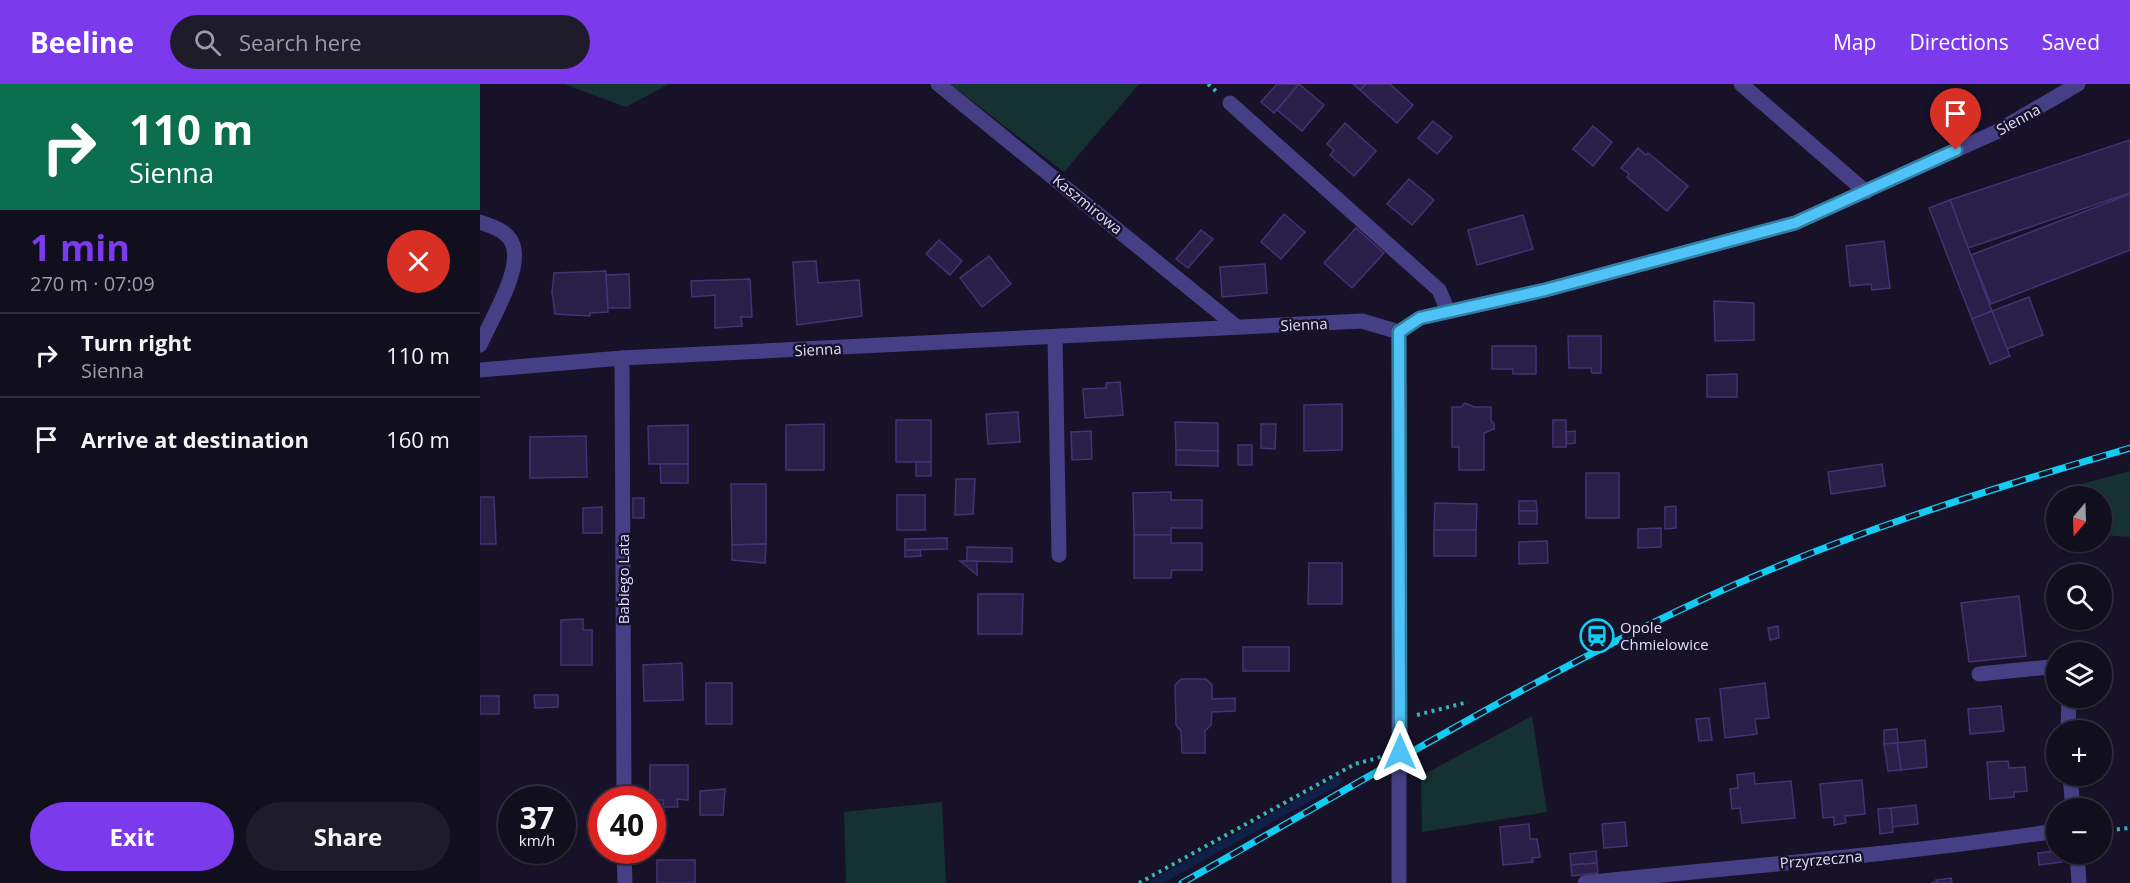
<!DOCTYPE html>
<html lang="en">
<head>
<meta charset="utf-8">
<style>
	:root { --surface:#110e1e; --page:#1e1c2b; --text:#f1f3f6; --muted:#9c9ca4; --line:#302e3c; --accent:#7c3aed }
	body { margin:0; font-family:"Open Sans",sans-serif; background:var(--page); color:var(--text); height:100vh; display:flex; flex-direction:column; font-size:22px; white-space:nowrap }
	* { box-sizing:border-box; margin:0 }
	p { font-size:20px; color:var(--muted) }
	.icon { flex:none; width:33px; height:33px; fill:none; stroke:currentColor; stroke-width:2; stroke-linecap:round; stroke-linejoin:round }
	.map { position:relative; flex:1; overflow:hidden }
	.panel { display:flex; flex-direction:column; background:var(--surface); width:480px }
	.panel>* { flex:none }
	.guide { background:#0b6e4f; color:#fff; overflow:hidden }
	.needle { width:39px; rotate:199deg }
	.controls { position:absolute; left:1566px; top:402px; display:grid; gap:12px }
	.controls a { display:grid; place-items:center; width:66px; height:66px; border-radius:50%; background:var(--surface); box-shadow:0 2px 4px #0004,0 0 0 2px var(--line); font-size:30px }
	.speed { position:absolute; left:18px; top:702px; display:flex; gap:12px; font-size:30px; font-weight:700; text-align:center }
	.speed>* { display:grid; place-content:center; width:78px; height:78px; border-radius:50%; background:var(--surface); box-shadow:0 2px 4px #0004,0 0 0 2px var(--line); line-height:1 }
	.speed small { font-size:15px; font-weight:400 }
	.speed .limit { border:9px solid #d22; background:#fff; color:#111 }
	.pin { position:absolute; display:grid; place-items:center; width:51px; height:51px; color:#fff; margin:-62px -26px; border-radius:50% 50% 50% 0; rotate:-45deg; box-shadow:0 0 6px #0007 }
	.pin .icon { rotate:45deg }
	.me { position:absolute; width:66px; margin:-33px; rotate:0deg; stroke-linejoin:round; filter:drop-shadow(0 0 4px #0008) }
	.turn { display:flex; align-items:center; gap:21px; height:126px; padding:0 30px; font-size:27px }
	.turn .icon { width:78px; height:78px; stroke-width:2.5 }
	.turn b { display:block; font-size:42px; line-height:51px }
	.round { display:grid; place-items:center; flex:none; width:63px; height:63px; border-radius:32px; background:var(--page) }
	.head { display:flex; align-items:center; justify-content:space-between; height:102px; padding:0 30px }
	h1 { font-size:36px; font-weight:700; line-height:45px; color:var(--accent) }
	.action { display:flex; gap:12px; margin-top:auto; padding:12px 30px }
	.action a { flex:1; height:69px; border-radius:36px; background:var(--accent); color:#fff; font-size:24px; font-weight:700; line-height:69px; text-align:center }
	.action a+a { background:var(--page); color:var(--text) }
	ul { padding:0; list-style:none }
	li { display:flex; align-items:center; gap:18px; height:84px; padding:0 30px; border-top:2px solid var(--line) }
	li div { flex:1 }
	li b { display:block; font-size:22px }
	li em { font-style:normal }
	header { display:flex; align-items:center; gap:36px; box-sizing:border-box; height:84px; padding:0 30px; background:var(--accent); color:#fff }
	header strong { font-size:28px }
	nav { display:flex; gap:33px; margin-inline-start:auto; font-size:21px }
	.search { width:420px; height:54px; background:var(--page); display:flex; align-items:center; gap:15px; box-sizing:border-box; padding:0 21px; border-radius:33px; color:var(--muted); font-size:22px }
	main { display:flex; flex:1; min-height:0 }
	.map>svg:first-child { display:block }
</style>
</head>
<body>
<header>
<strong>Beeline</strong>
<div class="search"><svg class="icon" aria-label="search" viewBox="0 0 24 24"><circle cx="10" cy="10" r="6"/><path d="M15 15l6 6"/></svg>Search here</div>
<nav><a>Map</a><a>Directions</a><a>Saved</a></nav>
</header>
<main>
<section class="panel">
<div class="guide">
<div class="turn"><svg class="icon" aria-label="right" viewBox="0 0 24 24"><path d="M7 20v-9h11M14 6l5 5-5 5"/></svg><div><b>110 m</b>Sienna</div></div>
</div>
<div class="head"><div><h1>1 min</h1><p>270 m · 07:09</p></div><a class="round" style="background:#d93025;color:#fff"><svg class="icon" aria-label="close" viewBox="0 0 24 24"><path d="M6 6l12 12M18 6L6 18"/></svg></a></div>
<ul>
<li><svg class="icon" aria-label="right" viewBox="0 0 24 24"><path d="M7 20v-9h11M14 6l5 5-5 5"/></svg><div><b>Turn right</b><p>Sienna</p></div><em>110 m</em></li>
<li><svg class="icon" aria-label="arrive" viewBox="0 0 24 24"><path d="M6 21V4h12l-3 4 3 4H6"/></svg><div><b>Arrive at destination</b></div><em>160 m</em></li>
</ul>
<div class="action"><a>Exit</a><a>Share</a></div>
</section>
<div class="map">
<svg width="1650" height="799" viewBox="0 0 1650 799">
	<rect width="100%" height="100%" fill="#171228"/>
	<g fill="#153132">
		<path d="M84 0H189L146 23Z"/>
		<path d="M470 0H659L584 88Z"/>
		<path d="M1650 387V453L1622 451V412H1577L1576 407Z"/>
		<path d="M1052 632 1067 728 942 748 941 692Z"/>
		<path d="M462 718 466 799H366L364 728Z"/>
	</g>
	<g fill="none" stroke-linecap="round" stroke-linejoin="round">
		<path stroke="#102149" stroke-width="8" d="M675 799 858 697"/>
	</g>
	<g fill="#2a1f48" stroke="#443273" stroke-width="1.5">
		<path d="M797 0H819L794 29 781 18Z"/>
		<path d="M819 0 844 21 822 47 797 26Z"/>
		<path d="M873 0H886L880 6Z"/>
		<path d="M886 0H910L933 21 917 39 880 6Z"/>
		<path d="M953 37 972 53 957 70 938 54Z"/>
		<path d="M865 39 896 67 874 92 850 71 854 66 847 60Z"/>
		<path d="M1113 42 1132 58 1113 82 1093 65Z"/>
		<path d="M1650 56V109L1488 164 1470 116Z"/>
		<path d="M1158 64 1166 71 1168 69 1208 102 1187 127 1147 93 1149 90 1141 84Z"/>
		<path d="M929 95 954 116 932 141 907 120Z"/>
		<path d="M1650 110V166L1511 220 1491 171Z"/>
		<path d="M1470 116 1512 227 1492 235 1449 124Z"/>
		<path d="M804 130 825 148 801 175 781 158Z"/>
		<path d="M1043 131 1053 165 997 181 988 146Z"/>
		<path d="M876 144 904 169 872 204 844 179Z"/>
		<path d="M721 146 733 155 708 184 696 175Z"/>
		<path d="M459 156 482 177 470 191 446 170Z"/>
		<path d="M1404 157 1410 204 1392 206 1391 200 1370 202 1366 162Z"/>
		<path d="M509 172 531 200 502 223 480 194Z"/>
		<path d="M336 177 338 199 379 196 382 232 317 241 313 178Z"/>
		<path d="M785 180 787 209 742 213 740 183Z"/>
		<path d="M126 187 128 228 110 229V232L75 230 72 208 74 189Z"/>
		<path d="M149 190 150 224H128L126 191Z"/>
		<path d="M270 195 272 233H261L262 242 235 244V211L212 213 211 197Z"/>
		<path d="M1549 213 1563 251 1527 265 1512 227Z"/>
		<path d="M1234 217 1274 219V256L1235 257Z"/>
		<path d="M1512 227 1530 272 1510 280 1492 235Z"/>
		<path d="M1088 252H1121V289H1112L1111 284H1089Z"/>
		<path d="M1012 262H1056V290H1033V285H1012Z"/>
		<path d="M1257 290V313H1227V291Z"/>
		<path d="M640 298 643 331 605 334 603 305 626 304V299Z"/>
		<path d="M985 319 994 323H1011V336L1014 340V345L1004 349V386H979V363H972V323H981Z"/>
		<path d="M862 320V366L824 367V321Z"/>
		<path d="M538 328 540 358 508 360 506 330Z"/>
		<rect x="416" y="336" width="35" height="42"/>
		<rect x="1073" y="336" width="13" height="27"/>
		<path d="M695 338 738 339V367L696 366Z"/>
		<path d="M344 340V386H306V341Z"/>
		<path d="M781 340H796L795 365 781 364Z"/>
		<path d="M208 341V380H169L168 342Z"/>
		<path d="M611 347 612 375 592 376 591 348Z"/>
		<path d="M1095 347V359L1087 360 1086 348Z"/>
		<path d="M106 352 107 393 50 394V353Z"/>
		<rect x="758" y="361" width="14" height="20"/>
		<path d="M696 366 738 367V382L696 381Z"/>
		<rect x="436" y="378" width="15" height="14"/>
		<path d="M180 380H208V399H181Z"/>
		<path d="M1402 380 1405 402 1351 410 1348 388Z"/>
		<rect x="1106" y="389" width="33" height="45"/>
		<path d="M476 395H495L493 430 475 431Z"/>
		<path d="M251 400H286V460L252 461Z"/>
		<path d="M691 408V416H722V444H691V451H654L653 409Z"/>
		<rect x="417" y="411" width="28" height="35"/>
		<path d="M0 413H14L16 460H0Z"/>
		<rect x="153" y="414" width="11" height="20"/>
		<path d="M1039 417H1056L1057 427H1039Z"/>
		<path d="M955 419 997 420 996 446H954Z"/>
		<path d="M1196 422V444L1185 445V423Z"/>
		<path d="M122 423V449H103V424Z"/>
		<rect x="1039" y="427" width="18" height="13"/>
		<path d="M1181 444V463L1158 464V445Z"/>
		<rect x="954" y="446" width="42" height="26"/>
		<path d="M654 451H691V459H722V486H692L691 494H654Z"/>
		<path d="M467 454V465L425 466V455Z"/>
		<path d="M1067 457 1068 479 1039 480V458Z"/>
		<path d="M286 460 285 479 252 476V461Z"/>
		<path d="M487 463 532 464V478L487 477Z"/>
		<path d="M425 466H440L441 472 425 473Z"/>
		<path d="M480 477H497V491Z"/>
		<path d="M829 479H862V520H828Z"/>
		<path d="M498 510H543L542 550H498Z"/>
		<path d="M1539 512 1546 572 1489 578 1481 519Z"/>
		<path d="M103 535V546H112V581H81V536Z"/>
		<path d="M1298 542 1299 554 1290 556 1288 544Z"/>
		<rect x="763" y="563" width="46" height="24"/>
		<path d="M202 579 203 616 164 617 163 581Z"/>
		<path d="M701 595H726L732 601V615L755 614V627L732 628 731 641 725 647V669H702L701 647 696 641 695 601Z"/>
		<rect x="226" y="599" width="26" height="41"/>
		<path d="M1285 599 1289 634 1275 635 1277 650 1245 654 1240 605Z"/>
		<path d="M54 611H78V623L55 624Z"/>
		<rect x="0" y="612" width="19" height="18"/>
		<path d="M1521 622 1524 647 1490 650 1488 625Z"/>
		<path d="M1229 634 1232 656 1219 657 1216 635Z"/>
		<path d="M1417 645 1418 659 1404 660V646Z"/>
		<path d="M1445 656 1447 683 1421 686 1417 659Z"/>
		<path d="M1417 659 1421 686 1408 687 1404 660Z"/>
		<path d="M1528 677 1529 684 1545 683 1547 707 1534 708V713L1510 715 1507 678Z"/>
		<path d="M170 681H208V716L197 715 198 723H183V716H170Z"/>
		<path d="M1274 689 1275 700 1311 697 1315 734 1262 739 1260 724 1252 725 1250 705 1258 704 1257 691Z"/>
		<path d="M1382 696 1385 730 1365 732 1366 739 1354 741V733L1343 734 1340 700Z"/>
		<path d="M245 705 243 731H220V707Z"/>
		<path d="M1436 721 1438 740 1412 743 1411 724Z"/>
		<path d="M1411 724 1413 748 1400 750 1398 725Z"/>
		<path d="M1145 738 1147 762 1124 764 1122 740Z"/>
		<path d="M1049 740 1050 755H1057L1060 773 1052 774 1053 778 1023 781 1020 743Z"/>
		<path d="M1116 767 1117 779 1091 781 1090 770Z"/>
		<path d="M1576 767 1581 770 1582 778 1559 781 1558 769Z"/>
		<rect x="177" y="776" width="38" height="23"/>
		<path d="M1117 779 1118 789 1092 792 1091 781Z"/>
		<path d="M1471 794 1472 799H1451L1457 798 1456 796Z"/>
	</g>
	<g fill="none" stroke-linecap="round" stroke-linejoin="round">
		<g stroke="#37b4b5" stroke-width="4" stroke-dasharray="3 4.5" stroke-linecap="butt">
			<path d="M728 0 736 7"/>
			<path d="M937 631 988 618"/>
			<path d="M1622 747 1650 744"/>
			<path d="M659 799 875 680 901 673"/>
		</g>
		<g stroke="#473f85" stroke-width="15">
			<path d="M458 0 757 243"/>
			<path d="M1261 0 1386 108"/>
			<path d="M750 19 959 206 968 227"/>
			<path d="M0 138C12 142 28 147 33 161 42 186 11 236 0 261"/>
			<path d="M919 248 940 234 1065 206 1315 139 1516 48 1598 0"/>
			<path d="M575 253 579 471"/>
			<path d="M142 274 144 716"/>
			<path d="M0 286 142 274 882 237 919 248"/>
			<path d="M1499 590 1570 583 1576 586"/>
			<path d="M1588 646 1589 614"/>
			<path d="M1590 692 1593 724"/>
			<path d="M144 766 145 799"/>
			<path d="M1597 770 1599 799"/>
			<path d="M919 799V248"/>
			<path d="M1105 799C1262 782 1420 771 1576 747"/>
		</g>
		<g stroke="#12ccf3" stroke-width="7">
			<path id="rail" d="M702 799C873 703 1042 599 1219 517 1358 452 1503 407 1650 364"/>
		</g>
		<use href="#rail" stroke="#171228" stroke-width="4.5" stroke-dasharray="14" stroke-linecap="butt"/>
	</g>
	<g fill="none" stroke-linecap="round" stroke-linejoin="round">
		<g stroke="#337fa1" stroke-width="15">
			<path id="route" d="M920 668 919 248 940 234 1065 206 1315 139 1476 66"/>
		</g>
		<use href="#route" stroke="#4fc3f7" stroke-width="10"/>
	</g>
	<defs>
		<g id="station-ring" transform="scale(1.725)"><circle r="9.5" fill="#171228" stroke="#12ccf3" stroke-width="1.5"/><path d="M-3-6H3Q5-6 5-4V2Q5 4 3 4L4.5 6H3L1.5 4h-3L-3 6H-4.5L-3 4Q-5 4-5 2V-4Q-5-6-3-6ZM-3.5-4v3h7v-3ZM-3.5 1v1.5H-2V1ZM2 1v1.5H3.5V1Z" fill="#12ccf3"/></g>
	</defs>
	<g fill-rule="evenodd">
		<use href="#station-ring" x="1117" y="552"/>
	</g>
	<g text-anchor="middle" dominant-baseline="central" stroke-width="5" stroke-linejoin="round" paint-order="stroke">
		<g font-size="15" fill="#e1dbfd" stroke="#171228">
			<text transform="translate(1538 35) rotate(-29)">Sienna</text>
			<text transform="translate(608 120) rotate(39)">Kaszmirowa</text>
			<text transform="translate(824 240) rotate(-3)">Sienna</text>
			<text transform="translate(338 265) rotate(-3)">Sienna</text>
			<text transform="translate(143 495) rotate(-90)">Babiego Lata</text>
			<text transform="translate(1341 775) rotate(-5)">Przyrzeczna</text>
		</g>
		<g font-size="15" fill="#e1dbfd" stroke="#171228" text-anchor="start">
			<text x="1140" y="543">Opole<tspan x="1140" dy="17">Chmielowice</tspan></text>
		</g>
	</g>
</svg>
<div class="controls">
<a><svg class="needle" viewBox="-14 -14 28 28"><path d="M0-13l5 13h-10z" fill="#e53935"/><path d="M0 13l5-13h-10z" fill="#9c9ca4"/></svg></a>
<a><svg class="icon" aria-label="search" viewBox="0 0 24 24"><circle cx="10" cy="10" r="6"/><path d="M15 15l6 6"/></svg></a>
<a><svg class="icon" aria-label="layers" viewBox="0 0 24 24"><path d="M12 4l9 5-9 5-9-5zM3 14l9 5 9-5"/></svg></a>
<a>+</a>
<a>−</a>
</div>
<div class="speed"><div>37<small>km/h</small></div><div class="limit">40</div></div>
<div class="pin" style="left:1476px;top:66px;background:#d93025"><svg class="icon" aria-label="arrive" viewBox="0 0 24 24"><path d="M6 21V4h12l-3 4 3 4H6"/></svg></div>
<svg class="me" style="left:920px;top:668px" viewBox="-20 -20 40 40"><path d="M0-17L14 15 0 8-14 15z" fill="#4fc3f7" stroke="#fff" stroke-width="4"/></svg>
</div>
</main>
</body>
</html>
